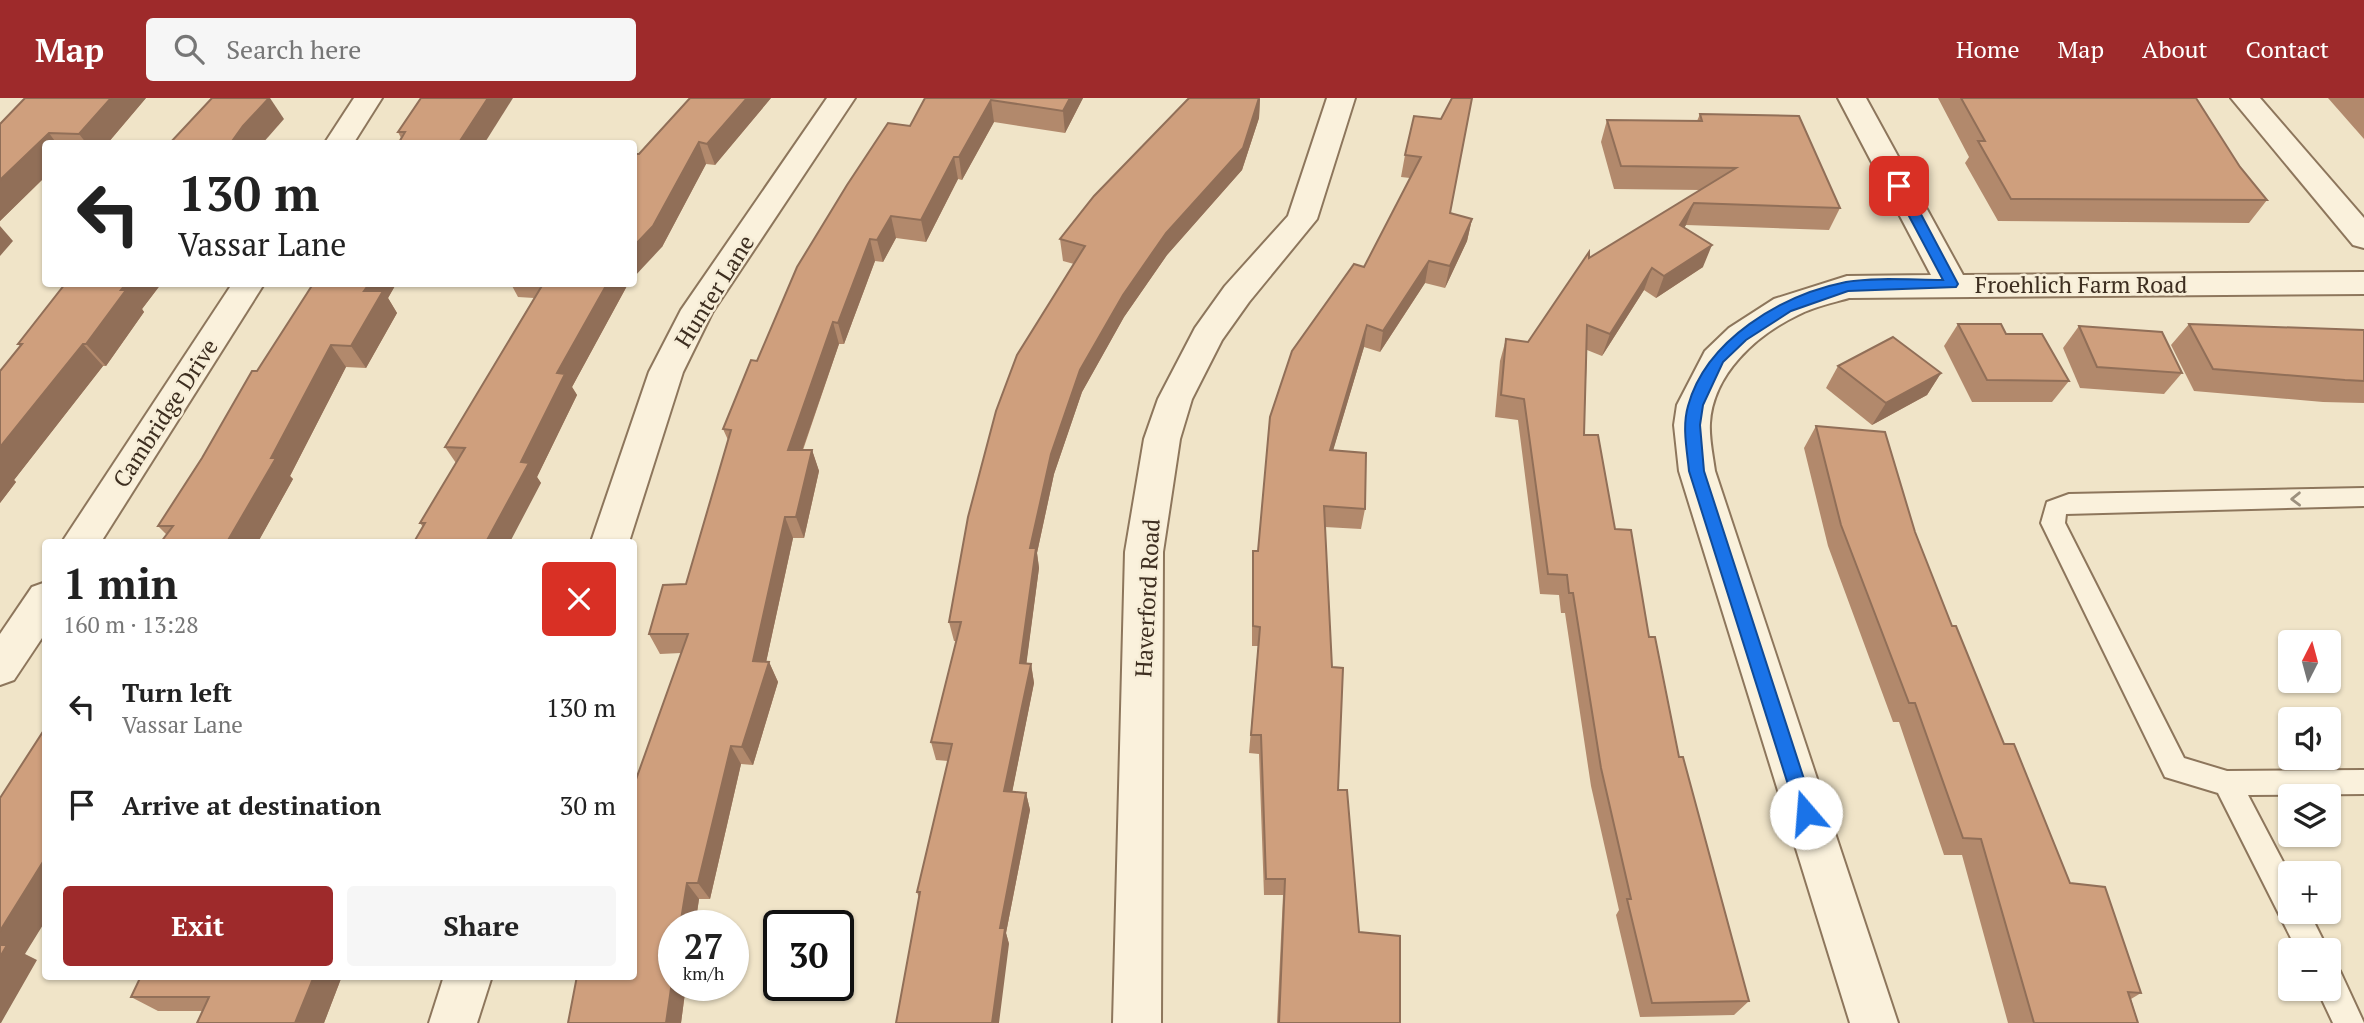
<!DOCTYPE html>
<html lang="en">
<head>
<meta charset="utf-8">
<style>
	:root { --surface:#fff; --page:#f6f6f6; --text:#222; --muted:#767676; --accent:#9e2a2b }
	body { margin:0; font-family:"PT Serif",serif; background:var(--page); color:var(--text); height:100vh; display:flex; flex-direction:column; font-size:26px; white-space:nowrap }
	* { box-sizing:border-box; margin:0 }
	p { font-size:23px; color:var(--muted) }
	.icon { flex:none; width:38px; height:38px; fill:none; stroke:currentColor; stroke-width:2; stroke-linecap:round; stroke-linejoin:round }
	.map { position:relative; flex:1; overflow:hidden }
	.side { position:absolute; left:42px; top:441px; width:595px; height:441px; display:flex; flex-direction:column; background:var(--surface); border-radius:7px; box-shadow:0 2px 5px #0004 }
	.side>* { flex:none }
	.hud { position:absolute; left:42px; top:42px; width:595px; height:147px; border-radius:7px; box-shadow:0 2px 5px #0004; background:#fff; color:var(--text); overflow:hidden }
	.needle { width:46px; rotate:6deg }
	.fabs { position:absolute; left:2278px; top:532px; display:grid; gap:14px }
	.fabs a { display:grid; place-items:center; width:63px; height:63px; border-radius:7px; background:var(--surface); box-shadow:0 2px 5px #0004; font-size:35px }
	.speed { position:absolute; left:658px; top:812px; display:flex; gap:14px; font-size:35px; font-weight:700; text-align:center }
	.speed>* { display:grid; place-content:center; width:91px; height:91px; border-radius:50%; background:var(--surface); box-shadow:0 2px 5px #0004; line-height:1 }
	.speed small { font-size:18px; font-weight:400 }
	.speed .limit { border:4px solid #111; border-radius:10px; background:#fff; color:#111 }
	.pin { position:absolute; display:grid; place-items:center; width:60px; height:60px; color:#fff; margin:-30px; border-radius:14px; box-shadow:0 4px 10px #0006 }
	.me { position:absolute; width:77px; margin:-38px; rotate:342deg; stroke-linejoin:round; filter:drop-shadow(0 0 5px #0008) }
	.turn { display:flex; align-items:center; gap:24px; height:147px; padding:0 21px; font-size:32px }
	.turn .icon { width:91px; height:91px; stroke-width:2.5 }
	.turn b { display:block; font-size:49px; line-height:60px }
	.round { display:grid; place-items:center; flex:none; width:74px; height:74px; border-radius:7px; background:var(--page) }
	.head { display:flex; align-items:center; justify-content:space-between; height:119px; padding:0 21px }
	h1 { font-size:42px; font-weight:700; line-height:52px }
	.button { display:flex; gap:14px; margin-top:auto; padding:14px 21px }
	.button a { flex:1; height:80px; border-radius:7px; background:var(--accent); color:#fff; font-size:28px; font-weight:700; line-height:80px; text-align:center }
	.button a+a { background:var(--page); color:var(--text) }
	ul { padding:0; list-style:none }
	li { display:flex; align-items:center; gap:21px; height:98px; padding:0 21px }
	li div { flex:1 }
	li b { display:block; font-size:26px }
	li em { font-style:normal }
	header { display:flex; align-items:center; gap:42px; box-sizing:border-box; height:98px; padding:0 35px; background:var(--accent); color:#fff }
	header strong { font-size:33px }
	nav { display:flex; gap:38px; margin-inline-start:auto; font-size:24px }
	.search { width:490px; height:63px; background:var(--page); display:flex; align-items:center; gap:18px; box-sizing:border-box; padding:0 24px; border-radius:7px; color:var(--muted); font-size:26px }
	.map>svg:first-child { display:block }
</style>
</head>
<body>
<header>
<strong>Map</strong>
<div class="search"><svg class="icon" aria-label="search" viewBox="0 0 24 24"><circle cx="10" cy="10" r="6"/><path d="M15 15l6 6"/></svg>Search here</div>
<nav><a>Home</a><a>Map</a><a>About</a><a>Contact</a></nav>
</header>
<div class="map">
<svg width="2364" height="925" viewBox="0 0 2364 925">
	<rect width="100%" height="100%" fill="#f0e4c8"/>
	<g fill="none" stroke-linecap="round" stroke-linejoin="round">
		<g stroke="#8d765c" stroke-width="4">
			<g id="service">
				<path d="M2364 390V408L2066 416 2065 425 2184 660 2227 673 2364 672V696L2248 697 2291 779V814H2309L2328 852H2297L2218 695 2165 679 2041 425 2047 404 2069 396Z"/>
				<path d="M2329 869 2340 873 2364 925H2333L2317 891H2329Z"/>
			</g>
		</g>
		<g stroke="#8d765c" stroke-width="4">
			<g id="minor">
				<path d="M354 0H382L353 46H324Z"/>
				<path d="M827 0H855L712 215 683 274 629 444H591L649 274 681 212Z"/>
				<path d="M1327 0H1355L1317 121 1249 204 1222 242 1192 301 1180 341 1163 454 1161 925H1113L1125 454 1144 341 1158 301 1195 230 1225 188 1288 118Z"/>
				<path d="M1838 0H1866L1963 177 2364 174V196L1849 200C1832 205 1813 209 1798 217 1756 237 1713 276 1710 325 1709 340 1713 358 1715 373L1898 925H1850L1679 373 1674 327 1677 307 1705 253 1729 230 1774 201 1847 178 1931 177Z"/>
				<path d="M2231 0H2260L2364 120V150L2353 147Z"/>
				<path d="M232 186H264L101 444H62Z"/>
				<path d="M46 484V534L14 582 0 587V536L32 489Z"/>
				<path d="M444 878H492L477 925H429Z"/>
			</g>
		</g>
		<use href="#service" fill="#faf1dc" fill-rule="evenodd"/>
		<use href="#minor" fill="#faf1dc" fill-rule="evenodd"/>
	</g>
	<g fill="#b2896c">
		<path d="M25 0H146L107 46H46V78L0 123V26Z"/>
		<path d="M421 0 401 40 398 34Z"/>
		<path d="M771 0 715 67 706 66 662 149 639 56Z"/>
		<path d="M925 0H1083L1065 35 994 24 962 82 958 81 926 144 896 140 883 164 875 163 844 246H839L803 352H812L819 373 804 440H793L766 564H769L778 584 753 667 741 666 710 801H699L695 828H674V887H686L681 925H568L577 878H634V687L681 555 660 556 649 536 663 487 686 486 728 342 723 331 751 262 757 263 797 169 847 87 888 25 910 28Z"/>
		<path d="M1260 0 1259 20 1242 72 1167 157 1124 219 1082 294 1054 376 1037 455 1039 470 1026 566H1031L1034 585 1012 694 1026 695 1030 712 1006 835 1009 846 919 800 917 794 948 663 936 662 931 644 956 543H954L949 524 1074 166 1063 163 1060 141Z"/>
		<path d="M1938 0H2196L2240 69 2267 102 2249 125 1998 123 1965 65 1969 59Z"/>
		<path d="M2328 0H2364V41Z"/>
		<path d="M1700 16 1840 110 1829 132 1686 127 1684 129 1703 169 1656 200 1644 192 1602 258 1587 252 1584 337 1649 539 1679 659 1749 903 1734 917 1640 919 1616 817 1619 812 1591 688 1565 515H1561L1559 497 1540 496 1518 322 1495 319 1500 263 1506 241 1528 244 1589 160 1701 92 1614 91 1601 44 1607 22 1697 23Z"/>
		<path d="M1414 18 1450 115 1472 121 1467 143 1445 190 1425 185 1380 254 1364 249 1333 352 1365 411 1361 431 1325 429 1338 692 1359 834 1400 925H1277L1283 797H1264L1259 656 1249 655 1258 548H1252V473L1253 453H1258L1364 169 1410 80 1401 79 1405 57Z"/>
		<path d="M65 186H161L142 211 144 214 106 268H103L14 382 16 384 0 405 20 248 18 246Z"/>
		<path d="M313 186H396L388 200 397 215 366 270 346 269 290 378 293 381 258 444H161L167 437 158 428Z"/>
		<path d="M511 186H628L572 289 577 297 537 379 541 385 423 429 420 425 456 365 445 349 534 200 518 199Z"/>
		<path d="M1958 226 2006 236 2069 283 2052 304H1972L1944 248Z"/>
		<path d="M2189 226 2364 232V305L2323 304 2194 293 2171 247Z"/>
		<path d="M2079 228 2182 275 2164 296 2080 290 2063 250Z"/>
		<path d="M1838 268 1941 275 1927 297 1872 327 1826 290Z"/>
		<path d="M1816 328 1915 434 1952 528 2004 646 2070 785 2141 895 2131 901 2138 925H2008L1962 757H1944L1899 624H1893L1828 448 1804 350Z"/>
		<path d="M141 878H342L324 925 202 913H158L131 899Z"/>
	</g>
	<g fill="#916f58">
		<path d="M111 0H146L107 46H87L79 36Z"/>
		<path d="M269 0H270L284 21 262 46H230L243 28Z"/>
		<path d="M488 0H513L484 46H458Z"/>
		<path d="M747 0H771L715 67 707 46Z"/>
		<path d="M1070 0H1083L1065 35 1063 13Z"/>
		<path d="M1260 0 1259 20 1242 72 1167 157 1124 219 1082 294 1054 376 1037 455 1039 470 1024 584 1020 565 1030 450 1051 356 1080 272 1123 197Z"/>
		<path d="M991 2 994 24 962 82 959 59Z"/>
		<path d="M49 35 57 46H46V78L0 123V82Z"/>
		<path d="M699 44 706 66 662 149 634 179V148Z"/>
		<path d="M954 59 958 81 926 144 921 122Z"/>
		<path d="M1694 105 1686 127 1672 149 1680 127Z"/>
		<path d="M891 118 896 140 883 164 877 142Z"/>
		<path d="M1472 121 1467 143 1445 190 1450 168Z"/>
		<path d="M0 128 13 143 0 158Z"/>
		<path d="M870 141 875 163 844 246 838 225Z"/>
		<path d="M1712 147 1703 169 1656 200 1664 178Z"/>
		<path d="M1429 163 1425 185 1380 254 1383 233Z"/>
		<path d="M1652 170 1644 192 1602 258 1610 236Z"/>
		<path d="M126 186H161L142 211 144 214 106 268 86 246Z"/>
		<path d="M369 186H396L388 200 397 215 366 270 351 248 364 193Z"/>
		<path d="M607 186H628L572 289 577 297 537 379 541 385 510 444H486L521 364 557 275Z"/>
		<path d="M833 224 839 246 795 373 788 352Z"/>
		<path d="M1367 227 1364 249 1327 373 1330 352Z"/>
		<path d="M83 246 103 268 14 382 16 384 0 405V349Z"/>
		<path d="M331 247 346 269 290 378 293 381 258 444H227Z"/>
		<path d="M1941 275 1927 297 1872 327 1886 305Z"/>
		<path d="M812 352 819 373 804 440 796 419Z"/>
		<path d="M785 419 793 440 762 583 753 563Z"/>
		<path d="M769 564 778 584 753 667 742 649Z"/>
		<path d="M1031 566 1034 585 1009 710 1004 693Z"/>
		<path d="M731 648 741 666 710 801 698 785Z"/>
		<path d="M1026 695 1030 712 1006 835 1009 846 999 925H992L1000 830Z"/>
		<path d="M46 759V822L25 856 37 862 1 925H0V833Z"/>
		<path d="M687 785 699 801 695 828H680Z"/>
		<path d="M674 870V887H686L681 925H666Z"/>
		<path d="M314 878H342L324 925H295Z"/>
	</g>
	<g fill="#cf9f7d" stroke="#916f58" stroke-width="2">
		<path d="M25 0H111L79 36 49 35 0 82V26Z"/>
		<path d="M212 0H269L243 28 230 46H169Z"/>
		<path d="M421 0H488L458 46H398L405 34H398Z"/>
		<path d="M690 0H747L707 46 699 44 653 128 634 148V56H639Z"/>
		<path d="M925 0H1070L1063 13 991 2 959 59H954L921 122 891 118 877 142 870 141 838 225 833 224 788 352H812L796 419H785L753 563 769 564 742 649 731 648 698 785H687L680 828H674V870L666 925H568L577 878H634V687L688 536H649L663 487 686 486 731 332 723 331 751 262 757 263 797 169 847 87 888 25 910 28Z"/>
		<path d="M1189 0H1259L1243 50 1166 135 1123 197 1080 272 1051 356 1030 450H1036L1020 565 1031 566 1004 693 1026 695 1000 830H1005L992 925H896L920 794H917L952 646 931 644 961 524H949L968 419 996 313 1017 257 1085 148 1060 141 1094 98Z"/>
		<path d="M1452 0H1472L1450 115 1472 121 1450 168 1429 163 1383 233 1367 227 1330 352 1366 355 1365 411 1324 408 1332 569 1343 570 1338 692H1347L1359 834 1400 838V925H1279L1285 781H1266L1261 637H1251L1260 529 1253 528V453H1258L1270 319 1292 253 1354 166 1364 169 1421 59 1405 57 1414 18 1441 21Z"/>
		<path d="M1961 0H2196L2240 69 2267 102 2011 101 1978 43H1985Z"/>
		<path d="M1700 16 1799 18 1840 110 1694 105 1680 127 1712 147 1664 178 1652 170 1610 236 1587 227 1584 337H1598L1615 431 1631 432 1649 539H1655L1679 659H1683L1749 903 1652 905 1627 801H1631L1601 670 1573 495H1569L1567 477 1548 476 1524 301 1501 297 1506 241 1528 244 1589 154V160L1736 70 1621 68 1607 22 1702 23Z"/>
		<path d="M65 186H126L121 192H126L86 246H83L0 349V273L22 246H18Z"/>
		<path d="M313 186H369L364 193H383L351 248 331 247 271 360H276L227 444H161L173 428H158L202 360 252 273H257Z"/>
		<path d="M543 186H607L557 275 565 276 521 364 529 365 486 444H414L425 425H420L465 350 445 349Z"/>
		<path d="M1958 226H2001L2006 236H2042L2069 283 1987 282Z"/>
		<path d="M2189 226 2364 232V283L2345 282 2213 271Z"/>
		<path d="M2079 228 2162 234 2182 275 2097 269Z"/>
		<path d="M1893 239 1941 275 1886 305 1838 268Z"/>
		<path d="M1816 328 1885 334 1915 434 1952 528H1956L2004 646H2014L2070 785 2105 789 2141 895 2128 894 2138 925H2034L1981 741 1963 740 1915 605H1909L1841 427Z"/>
		<path d="M46 629V759L0 833V700Z"/>
		<path d="M0 847H7L0 859Z"/>
		<path d="M141 878H314L295 925H197L209 899H131Z"/>
	</g>
	<defs><path id="oneway-chevron" d="M-2-3.5L2.5 0L-2 3.5" fill="none" stroke-width="1.6" stroke-linecap="round" stroke-linejoin="round" transform="scale(1.75)"/></defs>
	<use stroke="#9c907e" href="#oneway-chevron" transform="translate(2296 401) rotate(179)"/>
	<path fill="#1a73e8" stroke="#114b97" stroke-width="2" d="M1899 84 1906 88 1958 186 1956 189 1848 193 1791 213 1746 242 1723 264 1703 307 1700 327 1704 373 1815 715 1813 721 1806 723 1800 721 1797 715 1689 373C1687 352 1682 329 1688 308 1706 242 1781 197 1846 184 1876 179 1912 182 1943 182L1893 88Z"/>
	<g text-anchor="middle" dominant-baseline="central" stroke-width="5" stroke-linejoin="round" paint-order="stroke">
		<g font-size="23" fill="#3d2e20" stroke="#f7eed8">
			<text x="2081" y="186">Froehlich Farm Road</text>
			<text transform="translate(714 193) rotate(-58)">Hunter Lane</text>
			<text transform="translate(165 315) rotate(-57)">Cambridge Drive</text>
			<text transform="translate(1147 500) rotate(-87)">Haverford Road</text>
		</g>
	</g>
</svg>
<div class="fabs">
<a><svg class="needle" viewBox="-14 -14 28 28"><path d="M0-13l5 13h-10z" fill="#e53935"/><path d="M0 13l5-13h-10z" fill="#767676"/></svg></a>
<a><svg class="icon" aria-label="sound" viewBox="0 0 24 24"><path d="M4 9h4l5-4v14l-5-4H4zM17 9q2 3 0 6"/></svg></a>
<a><svg class="icon" aria-label="layers" viewBox="0 0 24 24"><path d="M12 4l9 5-9 5-9-5zM3 14l9 5 9-5"/></svg></a>
<a>+</a>
<a>−</a>
</div>
<div class="speed"><div>27<small>km/h</small></div><div class="limit">30</div></div>
<div class="pin" style="left:1899px;top:88px;background:#d93025"><svg class="icon" aria-label="arrive" viewBox="0 0 24 24"><path d="M6 21V4h12l-3 4 3 4H6"/></svg></div>
<svg class="me" style="left:1806px;top:715px" viewBox="-20 -20 40 40"><circle r="19" fill="#fff"/><path d="M0-13L10 11 0 6-10 11z" fill="#1a73e8"/></svg>
<div class="hud">
<div class="turn"><svg class="icon" aria-label="left" viewBox="0 0 24 24"><path d="M17 20v-9H6M10 6l-5 5 5 5"/></svg><div><b>130 m</b>Vassar Lane</div></div>
</div>
<section class="side">
<div class="head"><div><h1>1 min</h1><p>160 m · 13:28</p></div><a class="round" style="background:#d93025;color:#fff"><svg class="icon" aria-label="close" viewBox="0 0 24 24"><path d="M6 6l12 12M18 6L6 18"/></svg></a></div>
<ul>
<li><svg class="icon" aria-label="left" viewBox="0 0 24 24"><path d="M17 20v-9H6M10 6l-5 5 5 5"/></svg><div><b>Turn left</b><p>Vassar Lane</p></div><em>130 m</em></li>
<li><svg class="icon" aria-label="arrive" viewBox="0 0 24 24"><path d="M6 21V4h12l-3 4 3 4H6"/></svg><div><b>Arrive at destination</b></div><em>30 m</em></li>
</ul>
<div class="button"><a>Exit</a><a>Share</a></div>
</section>
</div>
</body>
</html>
